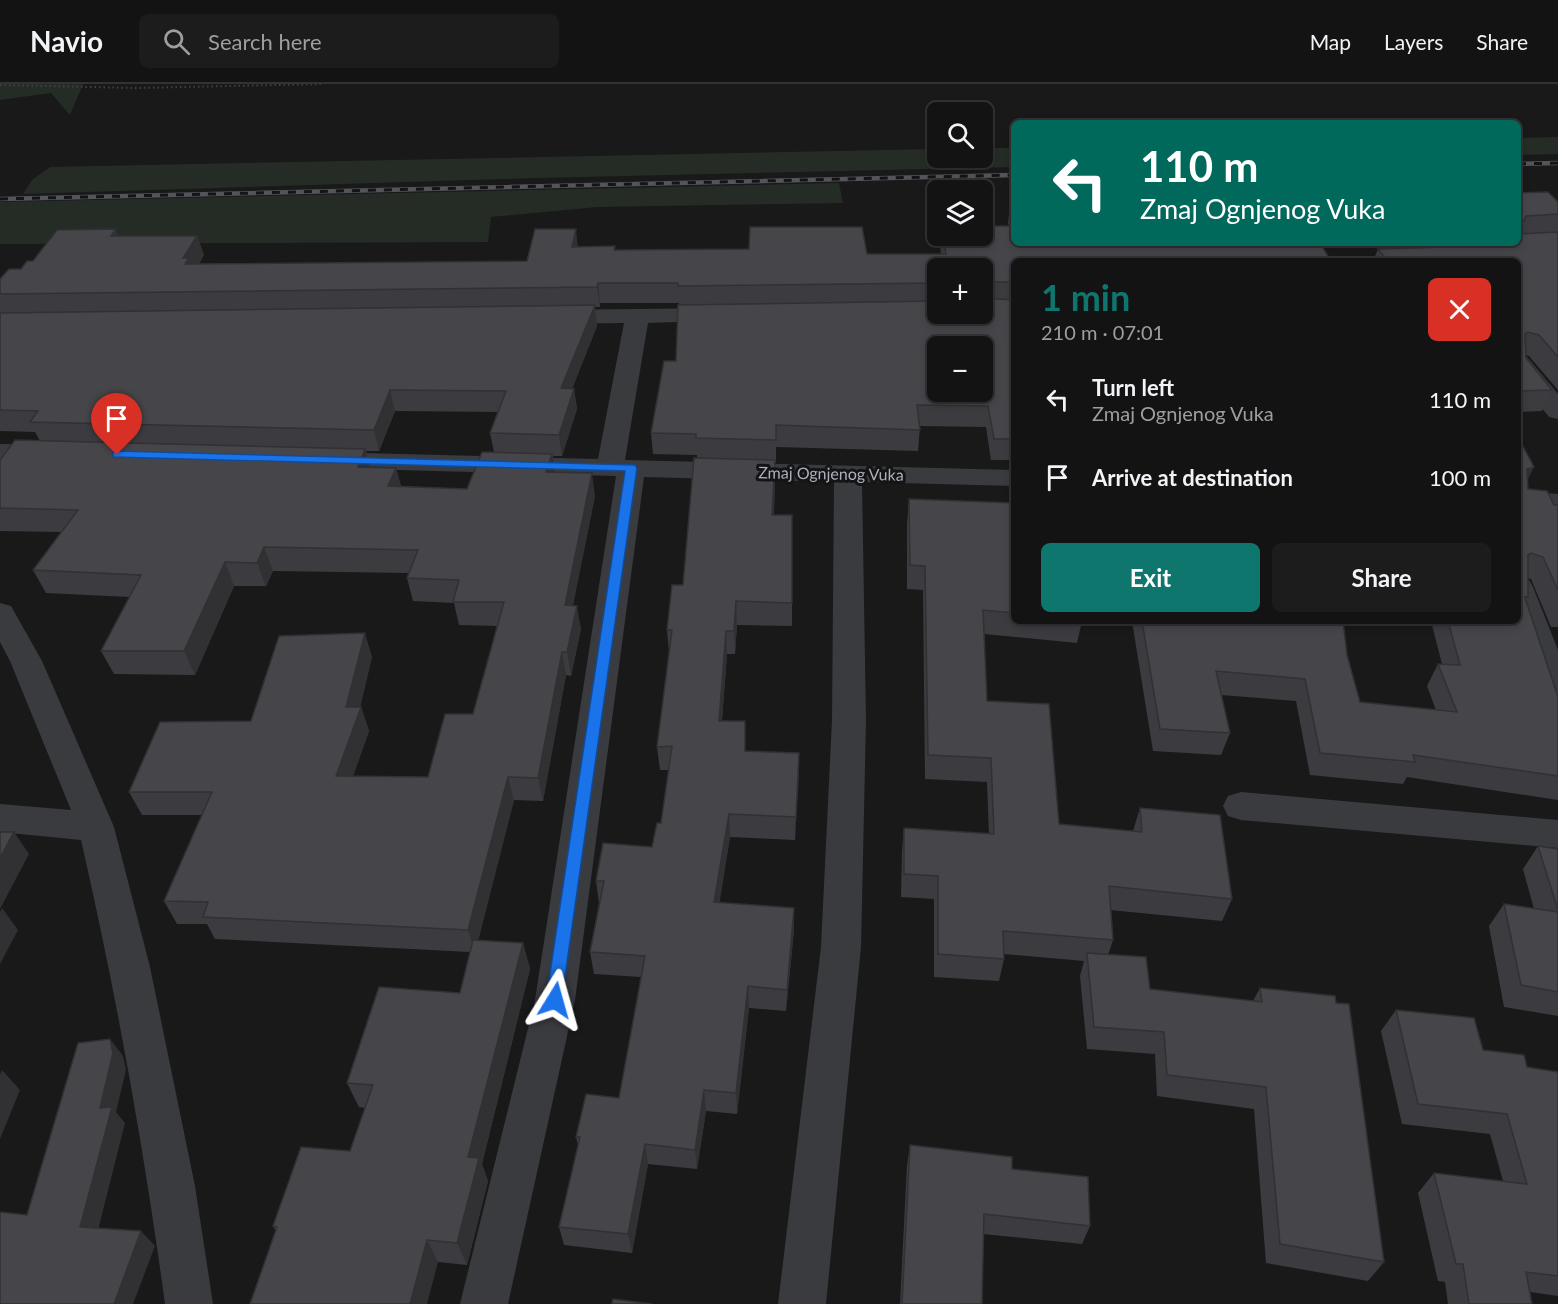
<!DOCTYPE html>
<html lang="en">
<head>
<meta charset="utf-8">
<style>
	:root { --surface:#131314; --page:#1c1c1d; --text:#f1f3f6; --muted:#9d9ea0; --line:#323234; --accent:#0f766e }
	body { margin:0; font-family:Lato,sans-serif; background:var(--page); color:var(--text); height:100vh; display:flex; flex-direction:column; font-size:22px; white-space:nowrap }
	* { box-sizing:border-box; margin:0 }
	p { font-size:20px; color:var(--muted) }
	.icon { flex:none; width:33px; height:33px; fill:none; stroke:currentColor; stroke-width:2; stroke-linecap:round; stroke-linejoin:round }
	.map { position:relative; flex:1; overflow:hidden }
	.panel { position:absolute; left:1011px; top:174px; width:510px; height:366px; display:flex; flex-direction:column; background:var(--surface); border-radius:9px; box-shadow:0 3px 9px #0003,0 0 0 2px var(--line) }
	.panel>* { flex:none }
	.top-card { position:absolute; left:1011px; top:36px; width:510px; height:126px; border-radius:9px; box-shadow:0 3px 9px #0003,0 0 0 2px var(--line); background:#00695c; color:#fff; overflow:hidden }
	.controls { position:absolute; left:927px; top:18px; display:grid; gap:12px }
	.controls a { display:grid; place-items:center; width:66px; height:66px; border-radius:9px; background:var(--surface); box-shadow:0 3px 9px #0003,0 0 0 2px var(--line); font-size:30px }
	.pin { position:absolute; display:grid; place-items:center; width:51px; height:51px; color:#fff; margin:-62px -26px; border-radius:50% 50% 50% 0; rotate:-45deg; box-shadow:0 0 6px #0007 }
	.pin .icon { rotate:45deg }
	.me { position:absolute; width:66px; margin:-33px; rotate:8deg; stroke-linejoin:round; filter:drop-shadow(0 0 4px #0008) }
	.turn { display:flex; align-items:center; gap:21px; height:126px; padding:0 30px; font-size:27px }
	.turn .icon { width:78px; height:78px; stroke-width:2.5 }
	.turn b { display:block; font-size:42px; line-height:51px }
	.round { display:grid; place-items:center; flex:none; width:63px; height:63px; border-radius:9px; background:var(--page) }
	.head { display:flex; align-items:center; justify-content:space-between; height:102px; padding:0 30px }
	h1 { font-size:36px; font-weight:700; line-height:45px; color:var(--accent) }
	.cta { display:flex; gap:12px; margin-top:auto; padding:12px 30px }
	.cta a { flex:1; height:69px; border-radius:9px; background:var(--accent); color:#fff; font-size:24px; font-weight:700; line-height:69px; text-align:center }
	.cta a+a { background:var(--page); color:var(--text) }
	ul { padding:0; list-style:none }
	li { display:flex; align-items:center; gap:18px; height:78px; padding:0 30px }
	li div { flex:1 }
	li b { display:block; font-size:22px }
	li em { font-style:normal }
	header { display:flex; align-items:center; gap:36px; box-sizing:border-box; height:84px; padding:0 30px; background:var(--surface); border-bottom:2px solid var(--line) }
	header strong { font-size:28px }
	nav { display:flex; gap:33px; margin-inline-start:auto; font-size:21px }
	.search { width:420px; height:54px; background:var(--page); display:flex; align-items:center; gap:15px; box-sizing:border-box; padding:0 21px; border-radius:9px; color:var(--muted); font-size:22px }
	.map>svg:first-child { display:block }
</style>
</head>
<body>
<header>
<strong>Navio</strong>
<div class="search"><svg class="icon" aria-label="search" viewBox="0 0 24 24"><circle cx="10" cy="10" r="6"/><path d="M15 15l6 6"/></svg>Search here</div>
<nav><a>Map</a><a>Layers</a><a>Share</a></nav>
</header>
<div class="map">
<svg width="1558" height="1220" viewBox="0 0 1558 1220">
	<rect width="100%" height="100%" fill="#19191a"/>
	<g fill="#252c26">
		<path d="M0 0H83L70 31 51 9 0 16Z"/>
		<path d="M1558 53V70L1518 71V54Z"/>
		<path d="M983 64H1014V83L538 94 23 110 33 95 50 83 937 65 938 74H982Z"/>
		<path d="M839 99 843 119 597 123 491 133 488 158 0 160V118Z"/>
	</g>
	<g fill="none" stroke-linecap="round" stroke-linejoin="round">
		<path stroke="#404246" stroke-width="2" stroke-dasharray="1.5 3" stroke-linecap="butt" d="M0 1 136 4 323 0"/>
		<g fill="#3a3b3f" fill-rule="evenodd">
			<path d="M723 224 731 226 735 231 731 236 648 239 625 376 1014 386V402L862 398 866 636 861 863 826 1220H778L821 863 832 636 834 398 644 393 575 916 508 1220H460L535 916 616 392 323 384 313 382 309 376 313 370 323 368 598 375 624 239 552 240 544 238 540 233 544 228 552 226Z"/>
			<path d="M1518 271 1527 273 1558 310V335L1549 333 1518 294Z"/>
			<path d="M0 360 50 361 60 363 64 369 60 375 50 377 0 376Z"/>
			<path d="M1518 407 1558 410V428L1518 425Z"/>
			<path d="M1518 493 1529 496 1533 503 1558 566V620L1546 616 1542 608 1515 537H1518Z"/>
			<path d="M0 519 11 522 42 577 114 743 150 883 195 1102 213 1220H165C144 1064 116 909 81 756L0 748V720L71 726 10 577 0 558Z"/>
			<path d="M1241 708 1558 736V764L1241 736 1228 732 1223 722 1228 712Z"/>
		</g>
		<g stroke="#53555a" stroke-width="4.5">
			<g id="rail">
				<path d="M1518 80 1558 79"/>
				<path d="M0 115 1014 91"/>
			</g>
		</g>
		<use href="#rail" stroke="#141416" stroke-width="3" stroke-dasharray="8" stroke-linecap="butt"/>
	</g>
	<g fill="#3c3c40" fill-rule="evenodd">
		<path d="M1518 109 1558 118V306L1529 272 1526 271V274L1552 306 1542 327 1519 328 1521 331 1518 338V177H1373L1378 165 1417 164 1413 159H1430L1426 160 1425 164 1436 163 1438 159H1518Z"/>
		<path d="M1010 119H1014V376H991L986 343 920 342 918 367 776 363V378H775L774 431H792V542L737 541 735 570H727L722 637 745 667 799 669 795 756 730 753 719 819 794 846 786 927 749 924 737 1030 706 1027 697 1085 648 1080 632 1169 564 1161 559 1143 578 1061 576 1053 619 1014 641 893 594 890 590 868 599 819 596 797 652 763 661 739 669 686H660L657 663 669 568 667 546 683 501 697 374V371L653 370 651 349 676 277 679 219H600V223H595L597 242 572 305H574L577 325 562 372H553L555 388 595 412 573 521 581 545 571 592 566 591 543 717 514 716 478 857 523 859 530 885 482 1080 488 1097 467 1181 438 1178 275 1146 273 1142 350 1067 365 1024 359 1023 347 999 460 909 470 868 215 855 207 840H177L164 817 202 731H142L129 708 251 637 372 573 360 623H361L369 647 353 692 428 693 473 630 498 542 459 541 454 519 413 517 407 494 409 489 273 487 266 502H234L195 591 114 590 101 567 130 513 46 509 33 486 61 448 0 447V376L40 357 35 348 0 347V195L21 185 116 145 118 152H197L204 171 199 180 527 177 578 163 616 166 867 170H941L940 162 941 152H982L1009 142 1008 139ZM938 184H982V230H938ZM395 327 498 328 490 349 494 368 467 405 401 402 396 384 370 383 366 367H379Z"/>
		<path d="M1527 397 1528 405 1554 421H1558V543H1551L1531 495 1528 494V513L1526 517 1558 613V716L1407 693 1403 700 1310 691 1296 617 1221 611 1230 649 1221 671 1153 667 1132 537H1343L1347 571 1360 618 1436 626 1427 602 1438 580H1442L1431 537H1518Z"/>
		<path d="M909 415 1014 419V537H1082L1077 559 984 550 987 617 1059 740 1133 747 1140 724 1232 815 1222 837 1110 826 1113 856 1108 871 1150 905 1253 917 1260 904 1384 1178 1368 1197 1266 1179 1254 1025 1157 1012 1155 970 1087 965 1080 892 1084 877 1004 870V875L999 897 934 893V815L901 813 902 767 904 744 989 750 987 698 925 695 923 506 907 505V439Z"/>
		<path d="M1538 762 1558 765V932L1504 923 1489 842 1504 820 1534 825 1523 785Z"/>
		<path d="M1396 926 1483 966 1527 983 1558 988V1212L1530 1208 1532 1220H1448L1445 1198 1438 1197 1418 1109 1434 1089 1503 1097 1490 1050 1402 1040 1381 947Z"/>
		<path d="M910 1061 1012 1085 1090 1142 1082 1160 983 1150 982 1220H900L907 1081Z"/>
	</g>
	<g fill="#313134">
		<path d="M116 145 123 165 111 152Z"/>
		<path d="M576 145 578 165 572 163Z"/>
		<path d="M197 152 204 171 194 188 192 200 183 174Z"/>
		<path d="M598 199 600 219V223L597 203Z"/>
		<path d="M595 221 597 242 564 325 561 304Z"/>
		<path d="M574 305 577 325 562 372 559 351Z"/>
		<path d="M390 306 395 327 379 367 374 346Z"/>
		<path d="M365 365 371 388 358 383Z"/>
		<path d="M552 370 556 393 546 388Z"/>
		<path d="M775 376V399L773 454 772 431Z"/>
		<path d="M1534 383 1523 405 1527 385Z"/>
		<path d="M396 384 402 407 388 402Z"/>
		<path d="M592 389 595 412 568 544 565 521Z"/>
		<path d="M264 463 273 487 266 502 257 479Z"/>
		<path d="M225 478 234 502 195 591 184 567Z"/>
		<path d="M736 517 737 541 735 570 734 547Z"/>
		<path d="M577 522 581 545 571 592 567 568Z"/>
		<path d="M726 547 727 570 720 660 719 637Z"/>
		<path d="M365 549 372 573 357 636 361 623 369 647 345 715 336 692 346 623Z"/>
		<path d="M562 568 566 591 543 717 538 694Z"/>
		<path d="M799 669V692L795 756 796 733Z"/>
		<path d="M508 693 514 716 475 868 468 846Z"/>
		<path d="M729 730 730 753 716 841 714 818Z"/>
		<path d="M14 748 29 770 0 825V774Z"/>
		<path d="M2 824 18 846 0 880V828Z"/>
		<path d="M794 824V846L786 927 787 906Z"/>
		<path d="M523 859 530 885 482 1080 488 1097 467 1181 457 1159 468 1073Z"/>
		<path d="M748 902 749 924 737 1030 736 1009Z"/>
		<path d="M110 955 123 972 126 986 116 1028 125 1039 95 1158 80 1143Z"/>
		<path d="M2 986 20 1006 0 1055V991Z"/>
		<path d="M704 1006 706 1027 697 1085 695 1066Z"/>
		<path d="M645 1060 648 1080 632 1169 628 1150Z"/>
		<path d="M141 1147 155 1162 133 1220H114Z"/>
		<path d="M427 1156 438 1178 427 1220H410Z"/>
	</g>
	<g fill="#46464a" stroke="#313134" stroke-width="1.5" fill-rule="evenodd">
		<path d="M1548 108 1558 118V130L1526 132 1524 137H1518V109Z"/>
		<path d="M1010 119H1014V129Z"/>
		<path d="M982 142H1014V159H1320L1331 177H1014V198H984L982 206V184H938V199L678 202V199H598L597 203 0 210V195L9 185H21L27 177H33L57 146 116 145 111 152H197L183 174H189L185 180 527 177 535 145H576L572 163 615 162 614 166 749 165 750 143H862L867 170H946L943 152H982Z"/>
		<path d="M1558 148V273L1539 251 1528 248 1525 250 1526 274 1552 306 1518 307V177H1388L1378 165 1442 163 1438 159H1518V150Z"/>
		<path d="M982 214 1014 216V355H994L988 322 917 321 920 346 776 341V356L696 354V350L651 349 664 277H676L678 221 938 217V230H982ZM938 262H982V308H938Z"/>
		<path d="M595 221 561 304 574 305 559 351 490 349 506 307 390 306 374 346 30 338 38 327 0 326V229Z"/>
		<path d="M1518 353 1534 383 1527 385 1528 405 1547 407 1554 421H1558V506L1543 473 1531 469 1528 471V513H1525L1526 517 1558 613V692L1413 671 1415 678 1320 669 1305 595 1216 587 1230 649 1160 645 1142 537H1343L1347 571 1360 618 1457 628 1438 580 1460 581 1448 537H1518Z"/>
		<path d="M15 356 365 365 358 383 396 384 388 402 467 405 482 368 552 370 546 388 592 389 565 521 577 522 567 568H562L538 694 508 693 468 846 203 833 208 818 164 817 212 708H129L160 638 251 637 279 552 365 549 346 623H361L336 692 428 693 445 630H473L504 518H453L459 496 407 494 418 466 264 463 257 479 225 478 184 567H101L141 491 33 486 78 426 0 424V376Z"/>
		<path d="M694 374 775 376 772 431H792V519L736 517 734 547H726L719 637H745V667L799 669 796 733 729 730 714 818 794 824 787 906 748 902 736 1009 704 1006 695 1066 645 1060 628 1150 559 1143 580 1053H576L586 1010 619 1014 645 872 590 868 604 797H596L603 759 652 763 657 739H661L672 662 657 663 672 546H667L672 501H683Z"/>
		<path d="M909 415 1014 419V529L983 526 987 617 1049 620 1059 740 1142 748 1140 724 1220 731 1232 815 1109 802 1113 856 1003 847 1004 875 938 870V792L904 790V744L994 750 991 674 928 671 925 482 910 481Z"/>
		<path d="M0 748H14L0 774Z"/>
		<path d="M1538 762 1558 765V826Z"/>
		<path d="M1504 820 1558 828V908L1521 901Z"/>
		<path d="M473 856 523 859 468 1073 479 1074 457 1159 427 1156 410 1220H250L277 1143 273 1142 301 1063 350 1067 373 1001 347 999 379 903 460 909Z"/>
		<path d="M1087 869 1146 873 1150 905 1262 918 1260 904 1335 912 1336 919 1349 920 1384 1178 1280 1160 1266 1003 1167 991 1164 948 1094 943Z"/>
		<path d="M1396 926 1474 934 1483 966 1524 971 1527 983 1558 988V1192L1526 1188 1532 1220H1469L1463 1180H1456L1434 1089 1527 1100 1507 1030 1418 1020Z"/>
		<path d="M110 955 113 969 100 1024 112 1023 80 1143 141 1147 114 1220H0V1128L27 1131 78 959Z"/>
		<path d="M910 1061 1012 1073V1085L1088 1093 1090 1142 984 1130 982 1220H902Z"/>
		<path d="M613 1215 652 1220H612Z"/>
	</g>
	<path fill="#1a73e8" stroke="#114b97" stroke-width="1.5" d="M117 367 635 381 637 384 561 921 555 924 549 921 546 916 625 387 113 373V368Z"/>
	<g text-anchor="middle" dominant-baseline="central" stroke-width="6" stroke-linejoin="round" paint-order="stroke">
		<g font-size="16" fill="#acb0b9" stroke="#141416">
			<text transform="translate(831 389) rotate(1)">Zmaj Ognjenog Vuka</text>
		</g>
	</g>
</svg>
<div class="controls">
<a><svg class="icon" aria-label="search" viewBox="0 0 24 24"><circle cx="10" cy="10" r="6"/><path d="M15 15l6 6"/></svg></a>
<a><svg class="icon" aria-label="layers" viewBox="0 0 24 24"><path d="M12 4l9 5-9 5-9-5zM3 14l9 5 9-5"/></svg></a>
<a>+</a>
<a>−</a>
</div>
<div class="pin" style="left:117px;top:371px;background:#d93025"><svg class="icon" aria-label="arrive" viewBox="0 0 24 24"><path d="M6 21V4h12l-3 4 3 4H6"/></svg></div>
<svg class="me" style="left:555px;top:916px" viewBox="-20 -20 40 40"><path d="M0-17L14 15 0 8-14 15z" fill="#1a73e8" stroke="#fff" stroke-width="4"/></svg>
<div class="top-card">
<div class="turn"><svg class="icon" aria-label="left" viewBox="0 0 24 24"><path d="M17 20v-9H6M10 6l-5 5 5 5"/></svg><div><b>110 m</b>Zmaj Ognjenog Vuka</div></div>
</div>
<section class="panel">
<div class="head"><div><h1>1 min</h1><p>210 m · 07:01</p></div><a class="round" style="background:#d93025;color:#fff"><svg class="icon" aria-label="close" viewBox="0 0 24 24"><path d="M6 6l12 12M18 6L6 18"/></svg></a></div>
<ul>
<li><svg class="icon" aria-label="left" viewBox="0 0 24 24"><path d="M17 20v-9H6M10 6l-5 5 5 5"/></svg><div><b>Turn left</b><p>Zmaj Ognjenog Vuka</p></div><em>110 m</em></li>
<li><svg class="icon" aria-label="arrive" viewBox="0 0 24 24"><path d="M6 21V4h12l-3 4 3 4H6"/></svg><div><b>Arrive at destination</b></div><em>100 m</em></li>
</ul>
<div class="cta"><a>Exit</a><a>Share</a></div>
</section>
</div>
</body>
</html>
